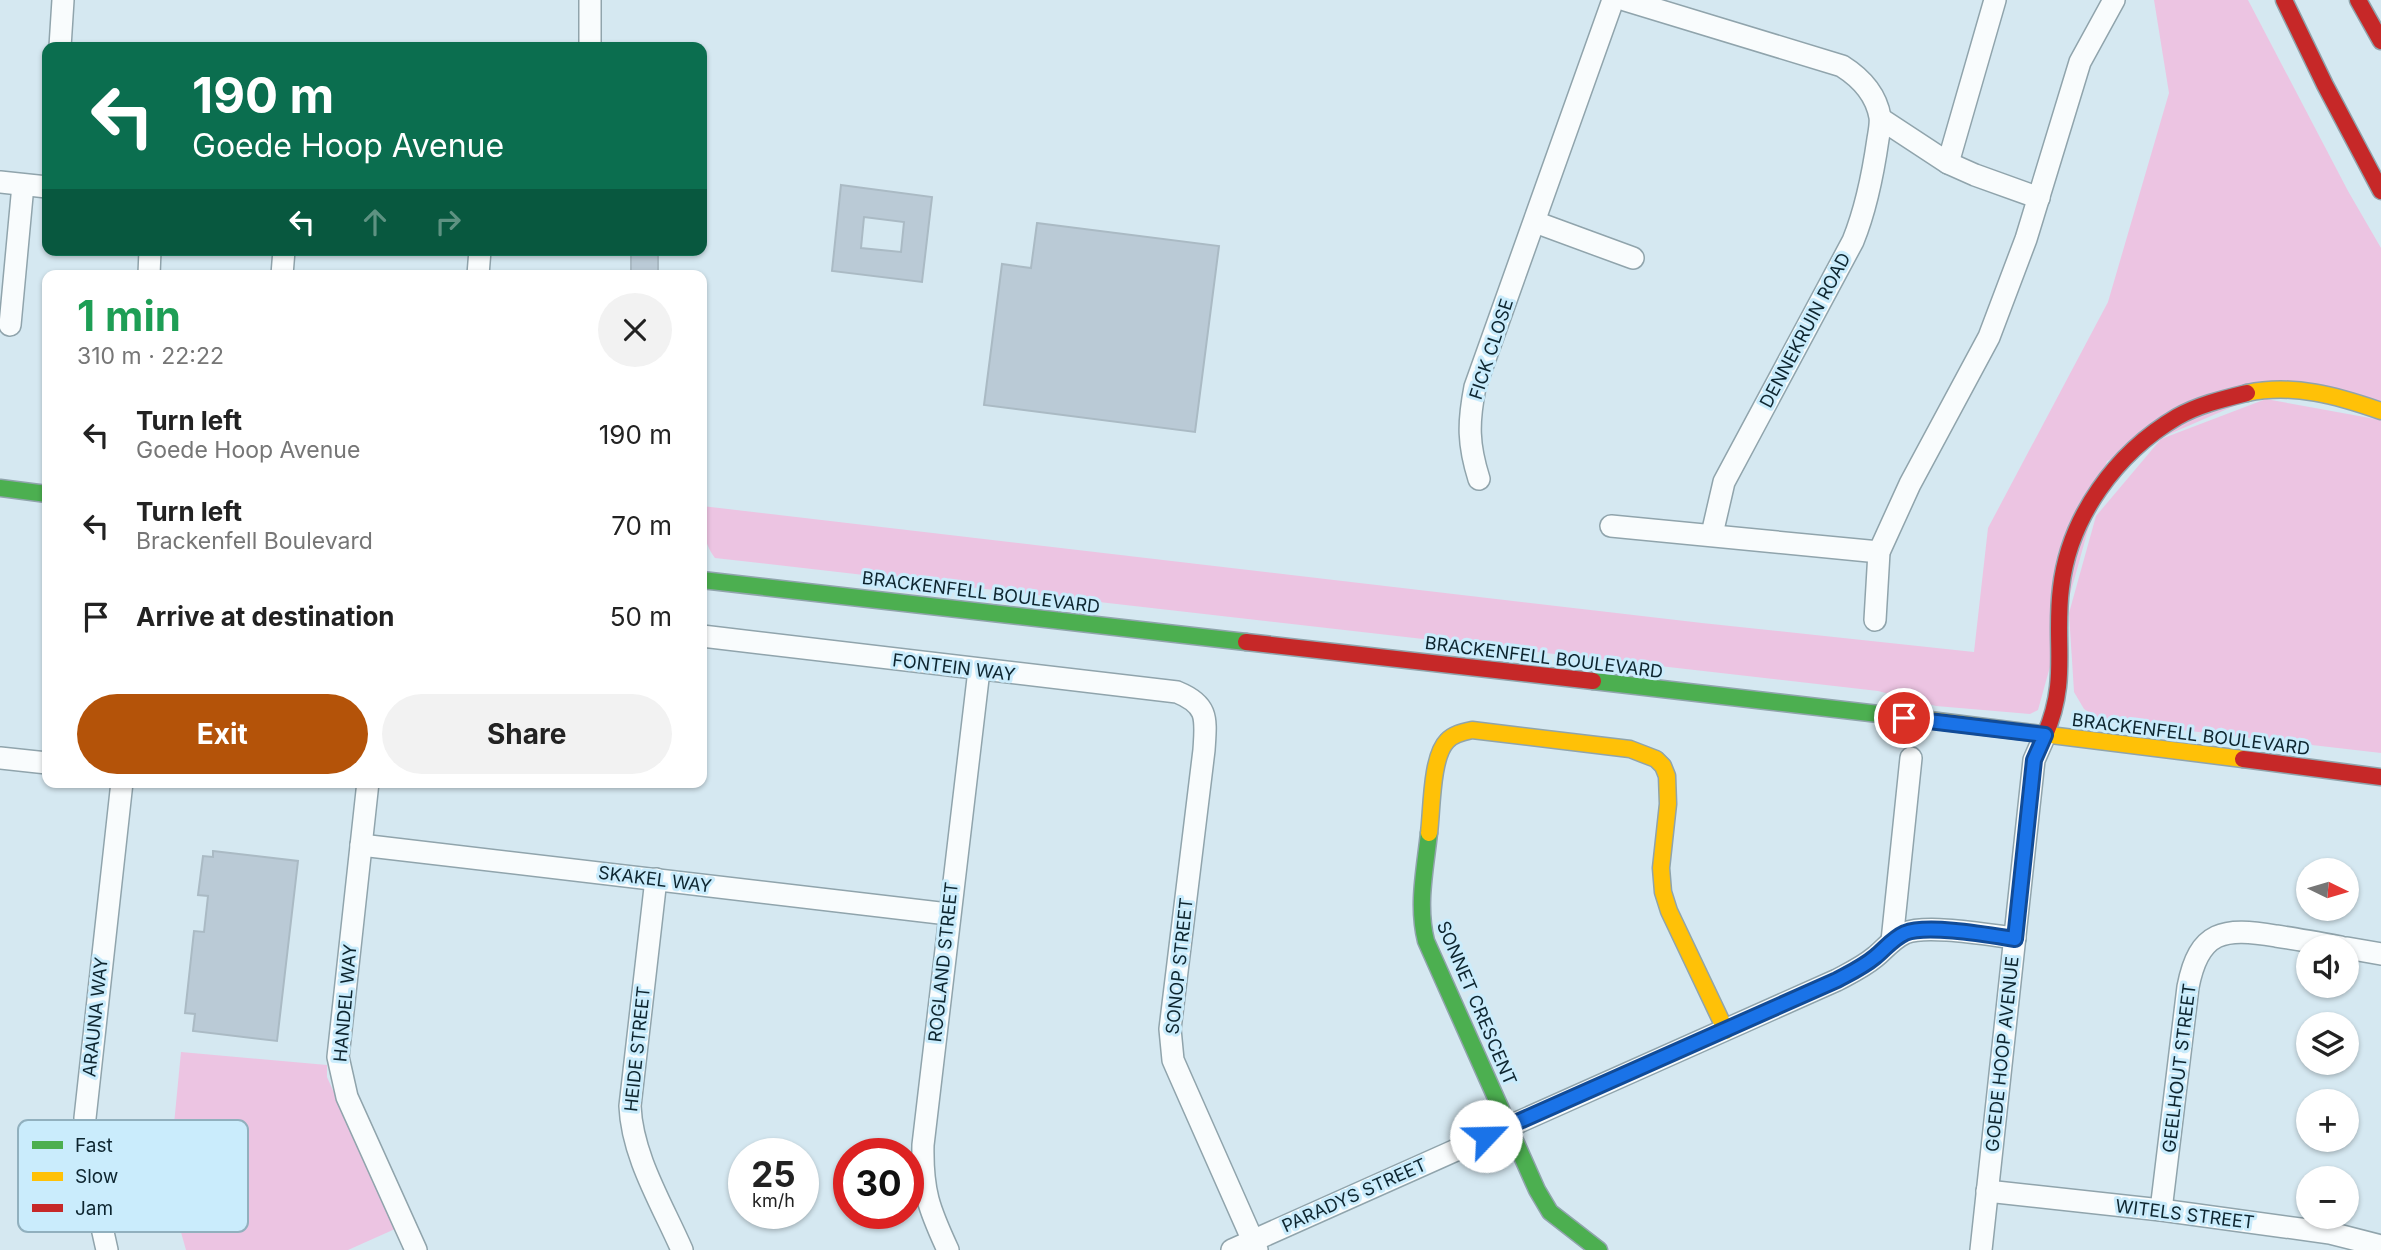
<!DOCTYPE html>
<html lang="en">
<head>
<meta charset="utf-8">
<style>
	:root { --surface:#fff; --page:#f2f2f2; --text:#222; --muted:#767676; --accent:#b45309 }
	body { margin:0; font-family:Inter,sans-serif; background:var(--page); color:var(--text); height:100vh; display:flex; flex-direction:column; font-size:26px; white-space:nowrap }
	* { box-sizing:border-box; margin:0 }
	p { font-size:23px; color:var(--muted) }
	.icon { flex:none; width:38px; height:38px; fill:none; stroke:currentColor; stroke-width:2; stroke-linecap:round; stroke-linejoin:round }
	.map { position:relative; flex:1; overflow:hidden }
	.side { position:absolute; left:42px; top:270px; width:665px; height:518px; display:flex; flex-direction:column; background:var(--surface); border-radius:14px; box-shadow:0 2px 5px #0004 }
	.side>* { flex:none }
	.banner { position:absolute; left:42px; top:42px; width:665px; height:214px; border-radius:14px; box-shadow:0 2px 5px #0004; background:#0b6e4f; color:#fff; overflow:hidden }
	.needle { width:46px; rotate:95deg }
	.buttons { position:absolute; left:2296px; top:858px; display:grid; gap:14px }
	.buttons a { display:grid; place-items:center; width:63px; height:63px; border-radius:50%; background:var(--surface); box-shadow:0 2px 5px #0004; font-size:35px }
	.speed { position:absolute; left:728px; top:1138px; display:flex; gap:14px; font-size:35px; font-weight:700; text-align:center }
	.speed>* { display:grid; place-content:center; width:91px; height:91px; border-radius:50%; background:var(--surface); box-shadow:0 2px 5px #0004; line-height:1 }
	.speed small { font-size:18px; font-weight:400 }
	.speed .limit { border:10px solid #d22; background:#fff; color:#111 }
	.pin { position:absolute; display:grid; place-items:center; width:60px; height:60px; color:#fff; margin:-30px; border:4px solid #fff; border-radius:50%; box-shadow:0 2px 7px #0007 }
	.me { position:absolute; width:77px; margin:-38px; rotate:66deg; stroke-linejoin:round; filter:drop-shadow(0 0 5px #0008) }
	.turn { display:flex; align-items:center; gap:24px; height:147px; padding:0 35px; font-size:32px }
	.turn .icon { width:91px; height:91px; stroke-width:2.5 }
	.turn b { display:block; font-size:49px; line-height:60px }
	.lanes { display:flex; align-items:center; height:66px; padding:0 35px; background:#0003; justify-content:center; gap:35px; direction:ltr }
	.lanes .off { opacity:.35 }
	.round { display:grid; place-items:center; flex:none; width:74px; height:74px; border-radius:37px; background:var(--page) }
	.headline { display:flex; align-items:center; justify-content:space-between; height:119px; padding:0 35px }
	h1 { font-size:42px; font-weight:700; line-height:52px; color:#1e9e55 }
	.primary-button { display:flex; gap:14px; margin-top:auto; padding:14px 35px }
	.primary-button a { flex:1; height:80px; border-radius:42px; background:var(--accent); color:#fff; font-size:28px; font-weight:700; line-height:80px; text-align:center }
	.primary-button a+a { background:var(--page); color:var(--text) }
	ul { padding:0; list-style:none }
	li { display:flex; align-items:center; gap:21px; height:91px; padding:0 35px }
	li div { flex:1 }
	li b { display:block; font-size:26px }
	li em { font-style:normal }
	.map>svg:first-child { display:block }
</style>
</head>
<body>
<div class="map">
<svg width="2381" height="1250" viewBox="0 0 2381 1250">
	<rect width="100%" height="100%" fill="#d5e8f1"/>
	<g fill="#ecc4e2">
		<path d="M2154 0H2248L2348 191 2381 248V403L2290 382 2107 461 2038 710 2030 714 1936 706 1878 691 715 558C703 541 702 527 702 506L1702 623 1974 652 1988 528 2108 302 2169 93Z"/>
		<path d="M2266 399 2381 420V753L2103 721 2084 709 2074 692 2069 613 2096 516 2161 439Z"/>
		<path d="M181 1052 327 1065V1077L395 1229 348 1250H186L168 1186Z"/>
	</g>
	<g fill="#bacad6" stroke="#aabac4" stroke-width="2" fill-rule="evenodd">
		<path d="M841 185 932 197 922 282 832 271ZM864 217 904 222 901 252 861 248Z"/>
		<path d="M1037 223 1219 246 1195 432 984 405 1002 264 1031 268Z"/>
		<rect x="631" y="250" width="27" height="25"/>
		<path d="M213 851 298 861 277 1041 193 1031 195 1014 185 1013 194 931 204 932 208 896 198 895 203 856 213 857Z"/>
	</g>
	<g fill="none" stroke-linecap="round" stroke-linejoin="round">
		<g stroke="#90a4ac" stroke-width="24">
			<g id="street">
				<path d="M1625 0 1842 66C1861 78 1876 94 1880 117 1881 124 1879 133 1878 139 1873 174 1866 209 1853 241L1724 482 1712 534"/>
				<path d="M60 47 63 0"/>
				<path d="M590 47V0"/>
				<path d="M1881 119 1948 163 1975 175 2039 198"/>
				<path d="M1948 163 1995 0"/>
				<path d="M0 182 47 187"/>
				<path d="M1535 222 1633 258"/>
				<path d="M149 275 150 250"/>
				<path d="M282 275 284 250"/>
				<path d="M478 275 480 250"/>
				<path d="M10 325 23 185"/>
				<path d="M1479 479C1468 444 1468 423 1475 387L1613 0"/>
				<path d="M1611 526 1879 552"/>
				<path d="M1875 620 1879 552 1910 484 1989 337 2026 239 2080 62 2114 0"/>
				<path d="M702 636 1177 692C1209 705 1206 719 1204 750L1170 1029 1173 1060 1180 1076 1257 1250"/>
				<path d="M0 758 47 763"/>
				<path d="M368 782 338 1057 347 1097 416 1250"/>
				<path d="M361 845 948 914"/>
				<path d="M656 879 630 1106C632 1156 662 1204 682 1250"/>
				<path d="M1892 941 1911 758"/>
				<path d="M2347 948 2381 954"/>
				<path d="M1987 1191 2161 1210 2330 1233 2381 1246"/>
				<path d="M2161 1210 2188 987C2199 930 2224 927 2276 936 2297 939 2319 943 2341 947"/>
				<path d="M107 1250 86 1156 85 1118 122 782"/>
				<path d="M948 1250C929 1209 922 1191 923 1145L979 670"/>
				<path d="M1232 1250 1837 980C1850 973 1863 967 1875 957 1885 949 1892 939 1905 933 1927 924 1989 935 2015 938"/>
				<path d="M1981 1250 2034 760 2045 735"/>
			</g>
		</g>
		<g stroke="#90a4ac" stroke-width="19">
			<g id="fast">
				<path d="M0 488 47 494"/>
				<path d="M702 580 1246 642"/>
				<path d="M1593 681 1922 719"/>
				<path d="M1429 833C1425 870 1417 905 1426 941L1537 1190 1550 1212 1599 1250"/>
			</g>
		</g>
		<g stroke="#90a4ac" stroke-width="19">
			<g id="slow">
				<path d="M2247 393C2293 383 2338 396 2381 411"/>
				<path d="M1922 719 2243 759"/>
				<path d="M1429 833C1432 811 1431 757 1447 741 1453 734 1463 732 1472 730L1630 749 1656 759 1663 766 1667 776 1668 804 1661 868 1663 892 1669 911 1726 1031"/>
			</g>
		</g>
		<g stroke="#90a4ac" stroke-width="19">
			<g id="jam">
				<path d="M2284 0 2325 85 2381 191"/>
				<path d="M2358 0 2381 41"/>
				<path d="M1246 642 1593 681"/>
				<path d="M2045 735C2069 680 2054 643 2061 588 2069 517 2116 453 2177 417 2198 405 2223 399 2247 393"/>
				<path d="M2243 759 2381 777"/>
			</g>
		</g>
		<use href="#street" stroke="#f9fcfd" stroke-width="21"/>
		<use href="#fast" stroke="#4caf50" stroke-width="16"/>
		<use href="#slow" stroke="#ffc107" stroke-width="16"/>
		<use href="#jam" stroke="#c62828" stroke-width="16"/>
	</g>
	<g fill="none" stroke-linecap="round" stroke-linejoin="round">
		<g stroke="#114b97" stroke-width="18">
			<path id="route" d="M1486 1136 1837 980C1850 973 1863 967 1875 957 1885 949 1892 939 1905 933 1927 924 1989 935 2015 939L2034 760 2045 735 1904 718"/>
		</g>
		<use href="#route" stroke="#1a73e8" stroke-width="12"/>
	</g>
	<g text-anchor="middle" dominant-baseline="central" stroke-width="6" stroke-linejoin="round" paint-order="stroke">
		<g font-size="18" fill="#0d252f" stroke="#caecfc">
			<text transform="translate(1805 330) rotate(-62)">DENNEKRUIN ROAD</text>
			<text transform="translate(1491 349) rotate(-72)">FICK CLOSE</text>
			<text transform="translate(981 592) rotate(7)">BRACKENFELL BOULEVARD</text>
			<text transform="translate(1544 657) rotate(7)">BRACKENFELL BOULEVARD</text>
			<text transform="translate(954 667) rotate(7)">FONTEIN WAY</text>
			<text transform="translate(2191 734) rotate(7)">BRACKENFELL BOULEVARD</text>
			<text transform="translate(655 879) rotate(7)">SKAKEL WAY</text>
			<text transform="translate(943 962) rotate(-84)">ROGLAND STREET</text>
			<text transform="translate(1179 966) rotate(-84)">SONOP STREET</text>
			<text transform="translate(345 1003) rotate(-85)">HANDEL WAY</text>
			<text transform="translate(1477 1003) rotate(67)">SONNET CRESCENT</text>
			<text transform="translate(95 1017) rotate(-84)">ARAUNA WAY</text>
			<text transform="translate(637 1049) rotate(-84)">HEIDE STREET</text>
			<text transform="translate(2002 1054) rotate(-84)">GOEDE HOOP AVENUE</text>
			<text transform="translate(2179 1068) rotate(-83)">GEELHOUT STREET</text>
			<text transform="translate(1354 1195) rotate(-24)">PARADYS STREET</text>
			<text transform="translate(2185 1214) rotate(7)">WITELS STREET</text>
		</g>
	</g>
	<rect x="18" y="1120" width="230" height="112" rx="10" fill="#caecfc" stroke="#91b0be" stroke-width="2"/>
	<rect x="32" y="1141" width="31" height="8" fill="#4caf50"/>
	<rect x="32" y="1172" width="31" height="9" fill="#ffc107"/>
	<rect x="32" y="1204" width="31" height="8" fill="#c62828"/>
	<g font-size="19" fill="#0d252f">
		<text x="75" y="1152">Fast</text>
		<text x="75" y="1183">Slow</text>
		<text x="75" y="1215">Jam</text>
	</g>
</svg>
<div class="buttons">
<a><svg class="needle" viewBox="-14 -14 28 28"><path d="M0-13l5 13h-10z" fill="#e53935"/><path d="M0 13l5-13h-10z" fill="#767676"/></svg></a>
<a><svg class="icon" aria-label="sound" viewBox="0 0 24 24"><path d="M4 9h4l5-4v14l-5-4H4zM17 9q2 3 0 6"/></svg></a>
<a><svg class="icon" aria-label="layers" viewBox="0 0 24 24"><path d="M12 4l9 5-9 5-9-5zM3 14l9 5 9-5"/></svg></a>
<a>+</a>
<a>−</a>
</div>
<div class="speed"><div>25<small>km/h</small></div><div class="limit">30</div></div>
<div class="pin" style="left:1904px;top:718px;background:#d93025"><svg class="icon" aria-label="arrive" viewBox="0 0 24 24"><path d="M6 21V4h12l-3 4 3 4H6"/></svg></div>
<svg class="me" style="left:1486px;top:1136px" viewBox="-20 -20 40 40"><circle r="19" fill="#fff"/><path d="M0-13L10 11 0 6-10 11z" fill="#1a73e8"/></svg>
<div class="banner">
<div class="turn"><svg class="icon" aria-label="left" viewBox="0 0 24 24"><path d="M17 20v-9H6M10 6l-5 5 5 5"/></svg><div><b>190 m</b>Goede Hoop Avenue</div></div>
<div class="lanes"><svg class="icon" aria-label="left" viewBox="0 0 24 24"><path d="M17 20v-9H6M10 6l-5 5 5 5"/></svg><svg class="icon off" aria-label="ahead" viewBox="0 0 24 24"><path d="M12 20V5M6 11l6-6 6 6"/></svg><svg class="icon off" aria-label="right" viewBox="0 0 24 24"><path d="M7 20v-9h11M14 6l5 5-5 5"/></svg></div>
</div>
<section class="side">
<div class="headline"><div><h1>1 min</h1><p>310 m · 22:22</p></div><a class="round"><svg class="icon" aria-label="close" viewBox="0 0 24 24"><path d="M6 6l12 12M18 6L6 18"/></svg></a></div>
<ul>
<li><svg class="icon" aria-label="left" viewBox="0 0 24 24"><path d="M17 20v-9H6M10 6l-5 5 5 5"/></svg><div><b>Turn left</b><p>Goede Hoop Avenue</p></div><em>190 m</em></li>
<li><svg class="icon" aria-label="left" viewBox="0 0 24 24"><path d="M17 20v-9H6M10 6l-5 5 5 5"/></svg><div><b>Turn left</b><p>Brackenfell Boulevard</p></div><em>70 m</em></li>
<li><svg class="icon" aria-label="arrive" viewBox="0 0 24 24"><path d="M6 21V4h12l-3 4 3 4H6"/></svg><div><b>Arrive at destination</b></div><em>50 m</em></li>
</ul>
<div class="primary-button"><a>Exit</a><a>Share</a></div>
</section>
</div>
</body>
</html>
